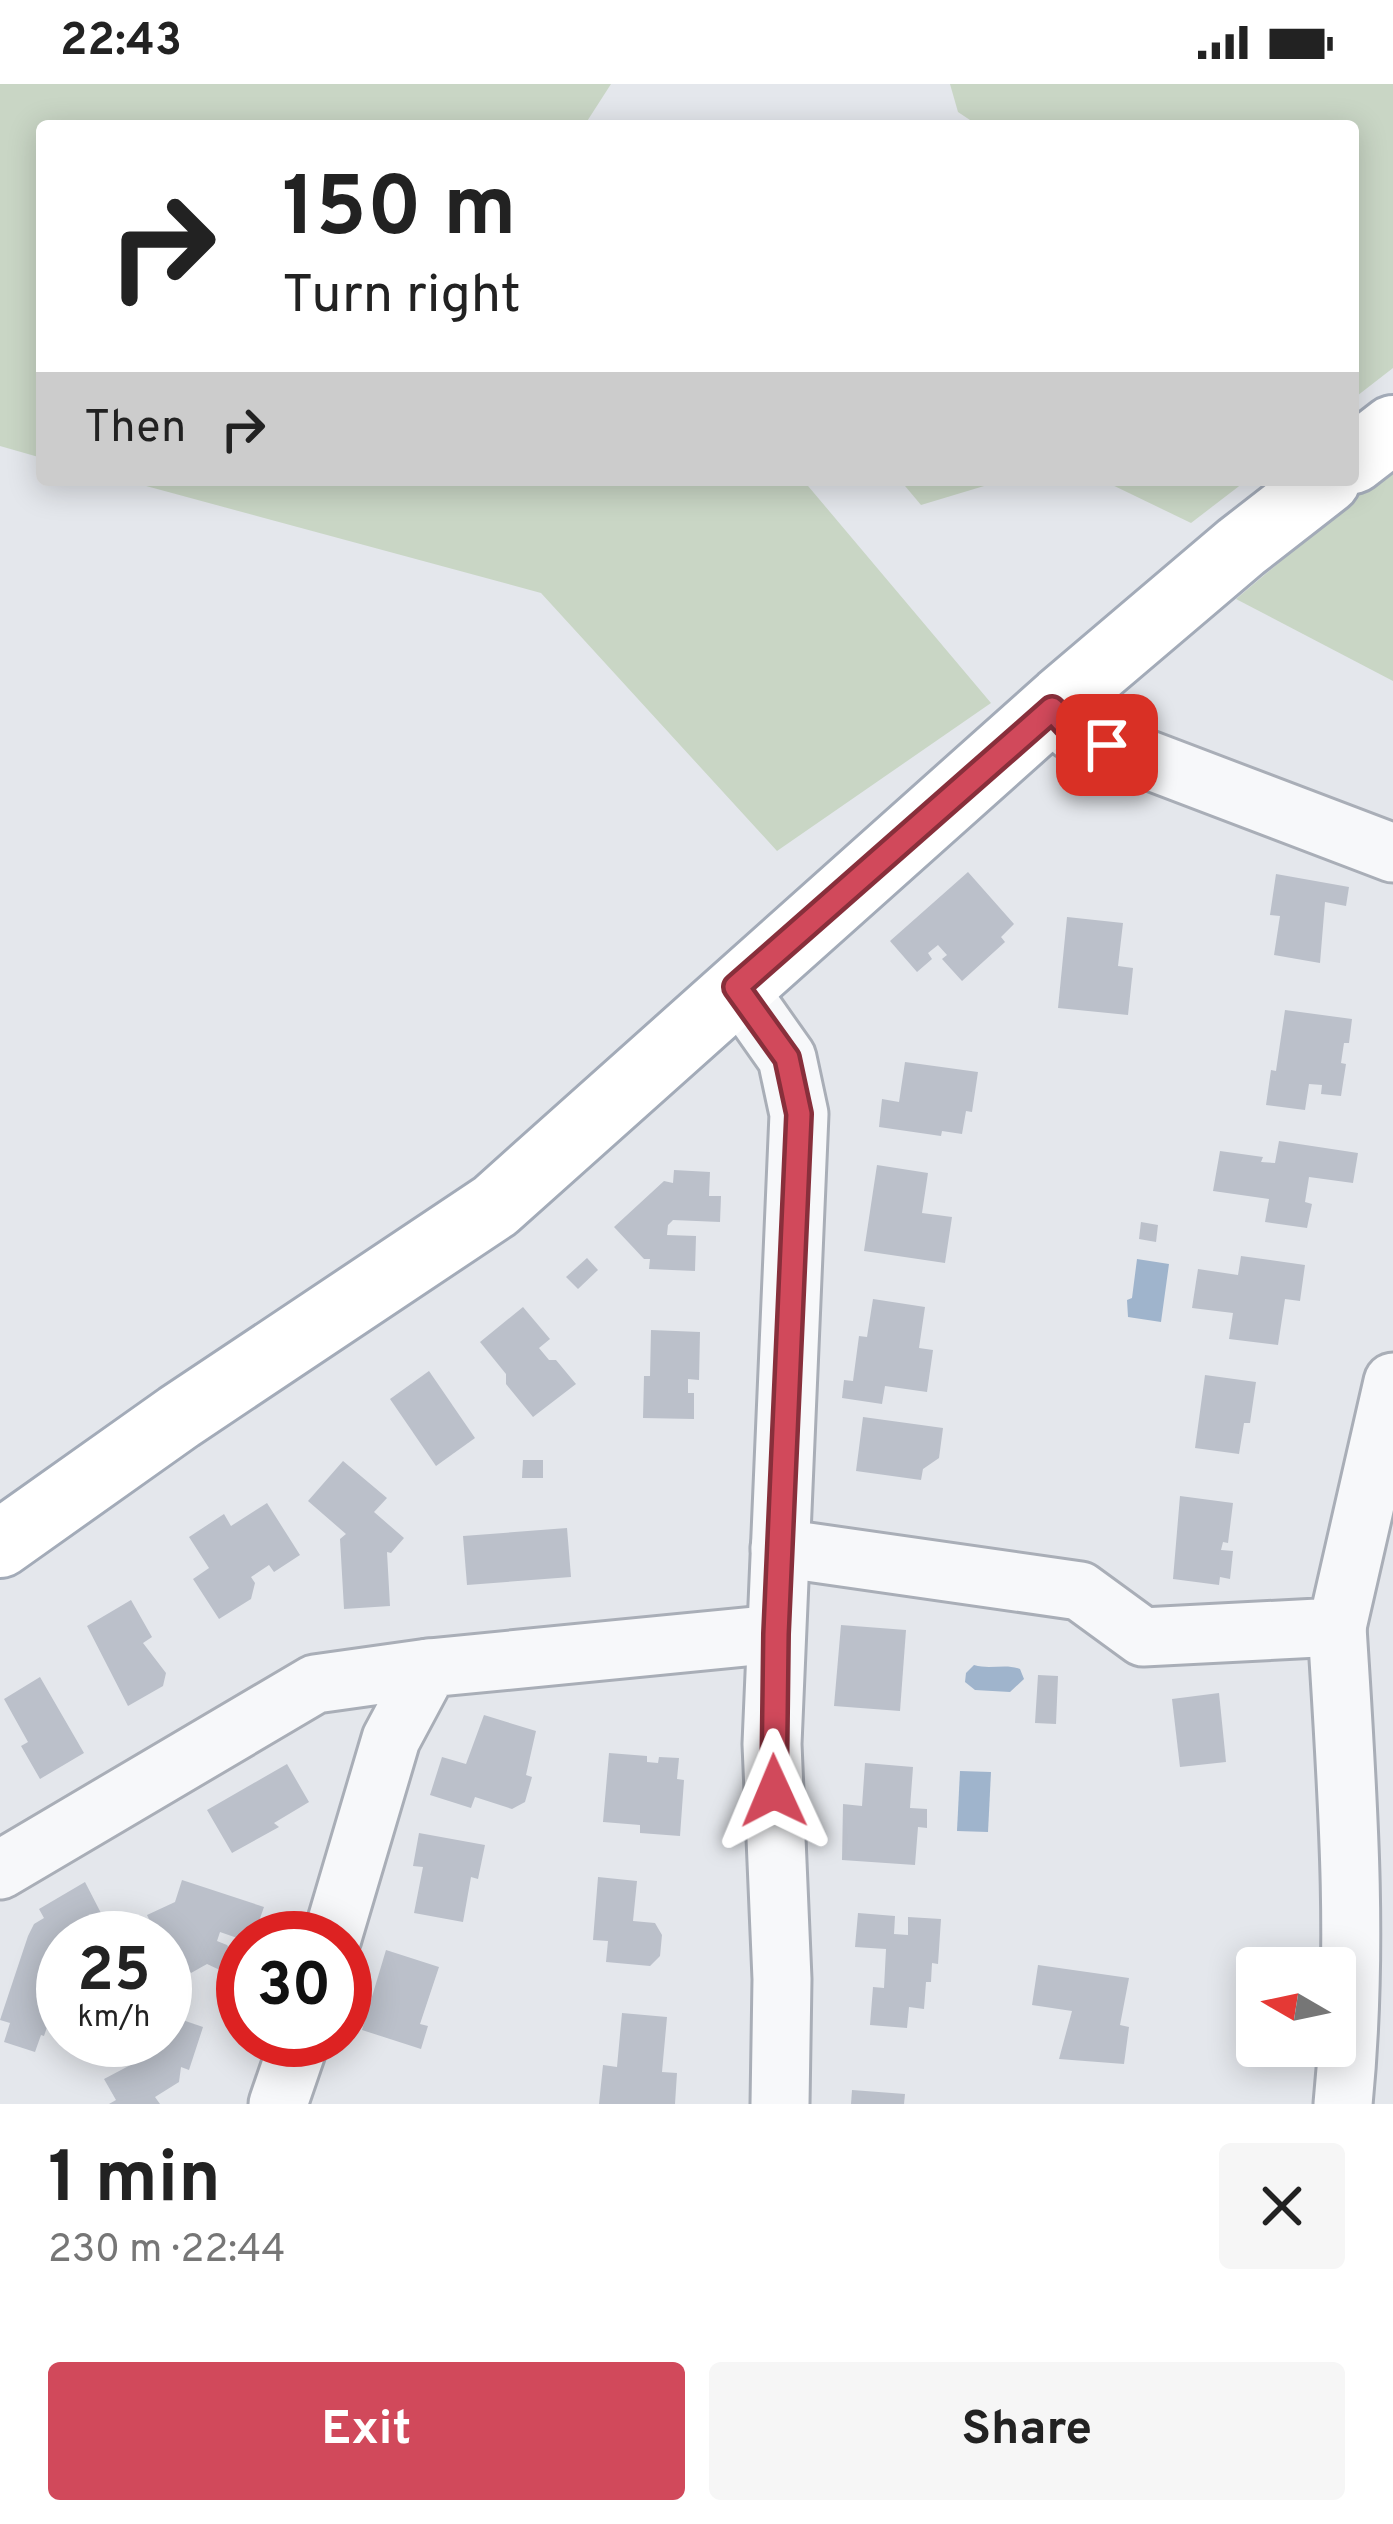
<!DOCTYPE html>
<html lang="en">
<head>
<meta charset="utf-8">
<style>
	:root { --surface:#fff; --page:#f6f6f6; --text:#222; --muted:#767676; --accent:#d1495b }
	body { margin:0; font-family:Overpass,sans-serif; background:var(--page); color:var(--text); height:100vh; display:flex; flex-direction:column; font-size:45px; white-space:nowrap }
	* { box-sizing:border-box; margin:0 }
	p { font-size:39px; color:var(--muted) }
	.icon { flex:none; width:66px; height:66px; fill:none; stroke:currentColor; stroke-width:2; stroke-linecap:round; stroke-linejoin:round }
	.map { position:relative; height:2020px; overflow:hidden }
	.drawer { display:flex; flex-direction:column; background:var(--surface); flex:1 }
	.drawer>* { flex:none }
	.top-card { position:absolute; left:36px; top:36px; width:1323px; height:366px; border-radius:12px; box-shadow:0 6px 30px #0003; background:#fff; color:var(--text); overflow:hidden }
	.needle { width:78px; rotate:279deg }
	.fabs { position:absolute; left:1236px; top:1863px; display:grid; gap:24px }
	.fabs a { display:grid; place-items:center; width:120px; height:120px; border-radius:12px; background:var(--surface); box-shadow:0 6px 30px #0003; font-size:60px }
	.speed { position:absolute; left:36px; top:1827px; display:flex; gap:24px; font-size:60px; font-weight:700; text-align:center }
	.speed>* { display:grid; place-content:center; width:156px; height:156px; border-radius:50%; background:var(--surface); box-shadow:0 6px 30px #0003; line-height:1 }
	.speed small { font-size:30px; font-weight:400 }
	.speed .limit { border:18px solid #d22; background:#fff; color:#111 }
	.pin { position:absolute; display:grid; place-items:center; width:102px; height:102px; color:#fff; margin:-51px; border-radius:24px; box-shadow:0 6px 18px #0006 }
	.me { position:absolute; width:132px; margin:-66px; rotate:359deg; stroke-linejoin:round; filter:drop-shadow(0 0 9px #0008) }
	.turn { display:flex; align-items:center; gap:42px; height:252px; padding:0 48px; font-size:54px }
	.turn .icon { width:156px; height:156px; stroke-width:2.5 }
	.turn b { display:block; font-size:84px; line-height:102px }
	.then { display:flex; align-items:center; height:114px; padding:0 48px; background:#0003; gap:24px; font-size:45px }
	.round { display:grid; place-items:center; flex:none; width:126px; height:126px; border-radius:12px; background:var(--page) }
	.head { display:flex; align-items:center; justify-content:space-between; height:204px; padding:0 48px }
	h1 { font-size:72px; font-weight:700; line-height:90px }
	.action { display:flex; gap:24px; margin-top:auto; padding:24px 48px }
	.action a { flex:1; height:138px; border-radius:12px; background:var(--accent); color:#fff; font-size:48px; font-weight:700; line-height:138px; text-align:center }
	.action a+a { background:var(--page); color:var(--text) }
	.status { display:flex; justify-content:space-between; align-items:center; height:84px; padding:0 60px; background:var(--surface); direction:ltr }
	.status svg { height:33px; fill:currentColor }
	.map>svg:first-child { display:block }
</style>
</head>
<body>
<div class="status"><b>22:43</b><svg viewBox="0 0 49 12"><path d="M0 12V9h3v3zM5 12V6h3v6zM10 12V3h3v9zM15 12V0h3v12zM26 1h20v11H26zM47 4h2v5h-2z"/></svg></div>
<div class="map">
<svg width="1393" height="2020" viewBox="0 0 1393 2020">
	<rect width="100%" height="100%" fill="#e4e7ec"/>
	<g fill="#c9d6c5">
		<path d="M0 0H611L584 42H42V374L0 362Z"/>
		<path d="M950 0H1393V284L1353 315V42H979L958 28Z"/>
		<path d="M1393 382V597L1236 515Z"/>
		<path d="M124 396H803L991 619 777 767 541 509Z"/>
		<path d="M900 396H1004L921 421Z"/>
		<path d="M1102 396H1247L1191 439Z"/>
	</g>
	<g fill="#9fb4cc">
		<path d="M1137 1175 1169 1180 1161 1238 1128 1233 1127 1216 1132 1214Z"/>
		<path d="M974 1581C991 1586 1005 1579 1020 1585L1024 1595 1010 1608 975 1606 965 1598 966 1589Z"/>
		<path d="M960 1687 991 1688 988 1748 957 1747Z"/>
	</g>
	<g fill="#bbc0ca">
		<path d="M968 788 1014 840 1001 853 1005 858 962 897 942 875 947 871 938 861 928 869 932 875 917 888 890 857Z"/>
		<path d="M1276 790 1349 803 1346 822 1325 818 1320 879 1274 871 1280 832 1270 831Z"/>
		<path d="M1067 833 1123 839 1118 882 1133 884 1128 931 1058 924Z"/>
		<path d="M1285 926 1352 935 1349 959H1344L1341 979 1346 980 1341 1012 1321 1010 1322 1001 1309 1000 1305 1026 1266 1021 1271 986 1276 987Z"/>
		<path d="M905 978 978 988 972 1028 966 1027 962 1050 942 1047 941 1052 879 1043 882 1015 899 1018Z"/>
		<path d="M1279 1057 1358 1069 1353 1099 1309 1093 1305 1118 1312 1120 1307 1144 1265 1138 1269 1115 1213 1107 1220 1067 1263 1073 1261 1078 1275 1079Z"/>
		<path d="M877 1081 928 1089 922 1129 952 1133 945 1179 864 1167Z"/>
		<path d="M674 1086 710 1088 709 1112H721L720 1138 673 1136 668 1141 667 1151 696 1152 695 1187 649 1185 650 1175H644L614 1143 664 1097 673 1099Z"/>
		<path d="M1141 1138 1158 1141 1156 1158 1139 1155Z"/>
		<path d="M1241 1172 1305 1181 1300 1217 1285 1215 1278 1261 1229 1255 1233 1229 1192 1224 1198 1185 1238 1191Z"/>
		<path d="M587 1174 598 1186 578 1205 566 1193Z"/>
		<path d="M873 1215 925 1223 919 1264 933 1266 927 1308 885 1302 882 1320 842 1314 844 1296 853 1297 859 1252 867 1253Z"/>
		<path d="M523 1223 550 1255 539 1264 549 1276H556L576 1300 533 1333 506 1300V1290L480 1258Z"/>
		<path d="M651 1246 700 1248 699 1296 688 1295V1309H694V1335L643 1334 644 1292H650Z"/>
		<path d="M429 1287 475 1354 436 1382 390 1315Z"/>
		<path d="M1205 1291 1256 1298 1250 1339H1244L1239 1370 1195 1364Z"/>
		<path d="M863 1333 943 1344 939 1374 923 1385 921 1396 856 1387Z"/>
		<path d="M523 1376H543V1394H522Z"/>
		<path d="M343 1377 387 1414 374 1428 404 1454 391 1469 387 1468 390 1522 344 1525 340 1455 346 1450 308 1417Z"/>
		<path d="M1180 1412 1233 1419 1228 1459 1223 1458 1221 1466 1233 1467 1230 1495 1220 1493 1219 1501 1173 1495Z"/>
		<path d="M267 1419 300 1471 274 1488 269 1481 251 1493 255 1499 251 1515 219 1535 193 1495 209 1484 189 1453 224 1430 231 1442Z"/>
		<path d="M567 1444 571 1493 467 1501 463 1452Z"/>
		<path d="M131 1516 152 1553 143 1559 166 1589 163 1602 128 1622 87 1542Z"/>
		<path d="M841 1541 906 1546 900 1627 834 1622Z"/>
		<path d="M1038 1591 1058 1592 1056 1640 1035 1639Z"/>
		<path d="M40 1593 84 1669 40 1695 21 1662 28 1658 4 1615Z"/>
		<path d="M1219 1609 1226 1678 1180 1683 1172 1615Z"/>
		<path d="M484 1631 536 1647 526 1691 532 1693 525 1718 512 1725 475 1713 471 1724 430 1711 442 1673 466 1680Z"/>
		<path d="M609 1669 647 1672V1678L658 1679 659 1673 679 1674 677 1695 684 1696 680 1752 640 1749V1741L603 1738Z"/>
		<path d="M865 1679 913 1683 910 1724 927 1725V1744L918 1743 915 1781 842 1776 843 1720 862 1722Z"/>
		<path d="M287 1680 309 1718 274 1739 279 1743 232 1769 207 1726Z"/>
		<path d="M419 1749 485 1761 478 1795 471 1793 463 1838 414 1829 423 1783 413 1782Z"/>
		<path d="M598 1793 637 1797 633 1837 655 1839 662 1851 660 1872 650 1882 606 1878 608 1857 593 1856Z"/>
		<path d="M182 1796 264 1823 253 1854 243 1856 220 1848 217 1857 227 1861 238 1877 222 1887 207 1880 191 1889 182 1873 165 1867V1854H158L147 1831 175 1818Z"/>
		<path d="M85 1798 102 1831 63 1854V1909L59 1908 44 1952 41 1951 35 1968 4 1958 10 1939 0 1936 28 1852 34 1840 44 1834 39 1825Z"/>
		<path d="M858 1829 895 1832 894 1850 908 1851V1833L941 1835 938 1880 932 1879 931 1898H926L924 1925 909 1923 907 1944 870 1941 873 1903 884 1904 886 1865 855 1863Z"/>
		<path d="M386 1866 439 1883 420 1940 428 1942 421 1965 362 1946Z"/>
		<path d="M1038 1881 1129 1894 1120 1941 1129 1943 1124 1980 1059 1975 1072 1927 1032 1921Z"/>
		<path d="M622 1929 667 1933 662 1988 677 1989 675 2020H599L603 1981 617 1983Z"/>
		<path d="M165 1930 203 1943 189 1986 181 1983 179 1998 155 2013 160 2020H109L116 2016 104 1995 140 1976 136 1967 139 1956H165Z"/>
		<path d="M852 2006 905 2010 904 2020H851Z"/>
	</g>
	<g fill="none" stroke-linecap="round" stroke-linejoin="round">
		<g stroke="#a9aeb7" stroke-width="63">
			<g id="minor">
				<path d="M1051 625 1072 647 1393 769"/>
				<path d="M737 903 787 974 799 1030 772 1660 782 1895 780 2020"/>
				<path d="M780 1464 1080 1507 1143 1553 1337 1543 1393 1298"/>
				<path d="M1337 1543C1347 1704 1359 1859 1343 2020"/>
				<path d="M0 1786 315 1600 429 1584"/>
				<path d="M332 1854 391 1655 429 1584 776 1550"/>
				<path d="M278 2020 300 1956"/>
			</g>
		</g>
		<g stroke="#a3abb8" stroke-width="72">
			<g id="major">
				<path d="M1353 376 1393 345"/>
				<path d="M0 1460 179 1333 495 1122 1061 616 1241 463 1327 396"/>
			</g>
		</g>
		<use href="#minor" stroke="#f7f8fa" stroke-width="57"/>
		<use href="#major" stroke="#fff" stroke-width="66"/>
	</g>
	<g fill="none" stroke-linecap="round" stroke-linejoin="round">
		<g stroke="#882f3b" stroke-width="30">
			<path id="route" d="M774 1707 776 1550 799 1030 787 974 736 903 1052 625 1072 647 1107 661"/>
		</g>
		<use href="#route" stroke="#d1495b" stroke-width="21"/>
	</g>
</svg>
<div class="fabs">
<a><svg class="needle" viewBox="-14 -14 28 28"><path d="M0-13l5 13h-10z" fill="#e53935"/><path d="M0 13l5-13h-10z" fill="#767676"/></svg></a>
</div>
<div class="speed"><div>25<small>km/h</small></div><div class="limit">30</div></div>
<div class="pin" style="left:1107px;top:661px;background:#d93025"><svg class="icon" aria-label="arrive" viewBox="0 0 24 24"><path d="M6 21V4h12l-3 4 3 4H6"/></svg></div>
<svg class="me" style="left:774px;top:1707px" viewBox="-20 -20 40 40"><path d="M0-17L14 15 0 8-14 15z" fill="#d1495b" stroke="#fff" stroke-width="4"/></svg>
<div class="top-card">
<div class="turn"><svg class="icon" aria-label="right" viewBox="0 0 24 24"><path d="M7 20v-9h11M14 6l5 5-5 5"/></svg><div><b>150 m</b>Turn right</div></div>
<div class="then">Then<svg class="icon" aria-label="right" viewBox="0 0 24 24"><path d="M7 20v-9h11M14 6l5 5-5 5"/></svg></div>
</div>
</div>
<section class="drawer">
<div class="head"><div><h1>1 min</h1><p>230 m · 22:44</p></div><a class="round"><svg class="icon" aria-label="close" viewBox="0 0 24 24"><path d="M6 6l12 12M18 6L6 18"/></svg></a></div>
<div class="action"><a>Exit</a><a>Share</a></div>
</section>
</body>
</html>
